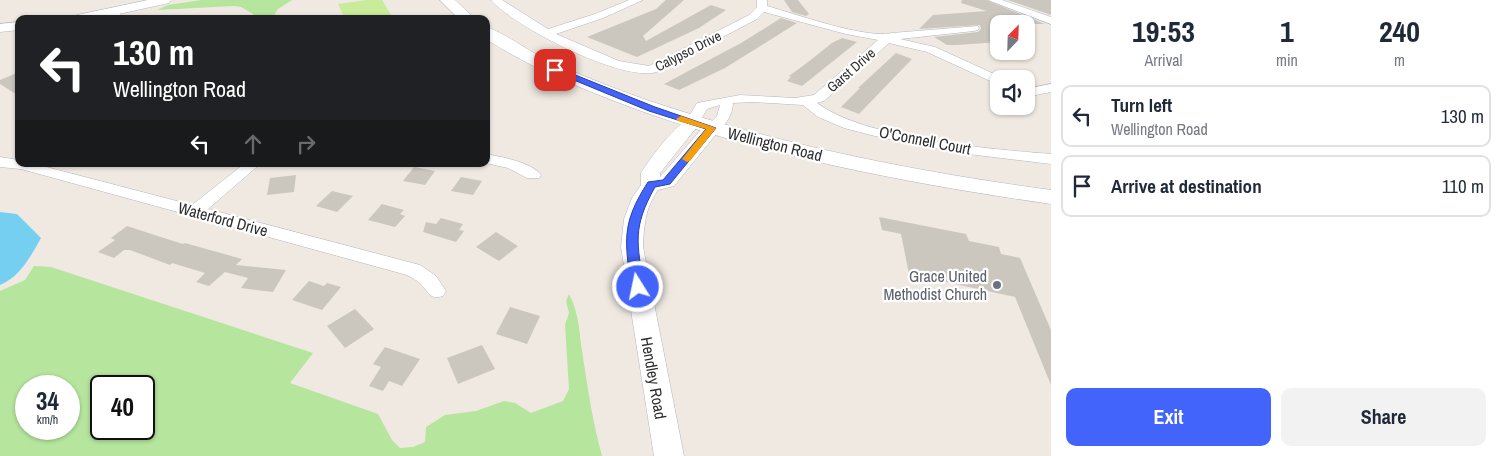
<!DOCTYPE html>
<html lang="en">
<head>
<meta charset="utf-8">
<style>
	:root { --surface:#fff; --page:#f2f2f3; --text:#1f2937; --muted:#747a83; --line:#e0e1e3; --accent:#4264fb }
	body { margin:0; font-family:"Archivo Narrow",sans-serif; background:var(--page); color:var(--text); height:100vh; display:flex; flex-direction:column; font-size:19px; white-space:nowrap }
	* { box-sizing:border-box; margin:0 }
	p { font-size:16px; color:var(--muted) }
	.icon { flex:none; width:28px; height:28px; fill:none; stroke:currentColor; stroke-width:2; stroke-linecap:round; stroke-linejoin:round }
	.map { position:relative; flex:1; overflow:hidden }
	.side { display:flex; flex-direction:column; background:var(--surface); width:450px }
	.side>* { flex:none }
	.hud { position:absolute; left:15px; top:15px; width:475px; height:152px; border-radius:10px; box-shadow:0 1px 4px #0004; background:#202124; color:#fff; overflow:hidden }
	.needle { width:32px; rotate:23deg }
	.tools { position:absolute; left:990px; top:15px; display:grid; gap:10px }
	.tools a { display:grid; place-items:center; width:45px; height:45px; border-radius:10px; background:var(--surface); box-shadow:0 1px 4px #0004; font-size:25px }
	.speed { position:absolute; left:15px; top:375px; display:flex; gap:10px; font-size:25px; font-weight:700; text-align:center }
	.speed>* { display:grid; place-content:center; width:65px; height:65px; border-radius:50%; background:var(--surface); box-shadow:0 1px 4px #0004; line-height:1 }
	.speed small { font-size:12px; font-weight:400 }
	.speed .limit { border:2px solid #111; border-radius:8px; background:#fff; color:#111 }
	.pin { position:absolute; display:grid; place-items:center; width:42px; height:42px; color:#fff; margin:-21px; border-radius:10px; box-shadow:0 2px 8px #0006 }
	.me { position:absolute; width:55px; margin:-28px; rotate:350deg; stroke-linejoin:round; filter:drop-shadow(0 0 4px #0008) }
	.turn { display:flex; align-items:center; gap:18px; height:105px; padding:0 15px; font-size:22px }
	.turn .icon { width:65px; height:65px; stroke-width:2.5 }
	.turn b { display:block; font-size:35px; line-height:42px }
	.lanes { display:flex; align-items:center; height:48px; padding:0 15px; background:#0003; justify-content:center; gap:25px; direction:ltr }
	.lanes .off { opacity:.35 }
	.eta { display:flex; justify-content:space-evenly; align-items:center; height:85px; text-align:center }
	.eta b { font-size:30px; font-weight:700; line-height:35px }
	.button { display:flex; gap:10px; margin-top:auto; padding:10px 15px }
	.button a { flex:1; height:58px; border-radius:10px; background:var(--accent); color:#fff; font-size:20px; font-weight:700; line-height:58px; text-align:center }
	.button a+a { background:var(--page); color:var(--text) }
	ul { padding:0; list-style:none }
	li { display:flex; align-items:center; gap:15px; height:62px; margin:0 10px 8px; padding:0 5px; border:2px solid var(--line); border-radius:10px }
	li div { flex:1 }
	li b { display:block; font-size:19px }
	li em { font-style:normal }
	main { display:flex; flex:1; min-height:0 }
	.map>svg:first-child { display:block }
</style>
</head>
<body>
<main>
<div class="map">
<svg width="1051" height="456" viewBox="0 0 1051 456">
	<rect width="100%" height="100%" fill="#efe9e1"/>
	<g fill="#b6e59e" fill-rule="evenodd">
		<path d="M201 0H292L278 9 272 19H253V14L241 7 234 6 157 10 168 5Z"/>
		<path d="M34 266 51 267 313 353 290 383 378 414 392 440 400 448 413 447 425 442 426 427 445 415 476 411 504 401 515 403 531 413 563 401 569 389 565 325 569 313 566 301 569 294C580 315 579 335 583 357 588 391 593 423 602 456H0V291L25 280ZM26 386H69V429H26ZM101 386H144V429H101Z"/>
	</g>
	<path fill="#c9ec9a" d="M367 0H382L391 15 366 19H345L338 4Z"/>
	<path fill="#75cff0" d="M0 212 17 214 41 238C31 256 20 277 0 285Z"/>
	<g fill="#cbc7bf">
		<path d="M666 0H684L643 36 646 41 711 5 726 10 699 28 637 57 587 37 656 9Z"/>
		<path d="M784 0H798L809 14 806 16 792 12Z"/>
		<path d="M962 0H986L1045 24H999V42L957 45H947L934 37 978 32 981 29 980 25 919 29 933 15 987 11 961 3Z"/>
		<path d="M1008 0H1051V15Z"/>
		<path d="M781 18 797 23 725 68 679 90 664 84 741 43Z"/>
		<path d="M842 38 857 42 802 86 787 81 791 77 789 76 808 62 832 43Z"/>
		<path d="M896 53 912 59 859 114 841 107 860 88H858Z"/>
		<path d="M19 72V96L0 84V80Z"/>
		<path d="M414 167 435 171 425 185 403 181Z"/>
		<path d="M296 175 294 192 267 195 270 178Z"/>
		<path d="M461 177 482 181 473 195 451 191Z"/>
		<path d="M332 191 353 196 337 212 316 206Z"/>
		<path d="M382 204 404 210 400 214 405 216 395 227 368 220Z"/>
		<path d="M879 217 966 234 969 241 999 247 1001 254 1020 258 1051 330V385L1015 297 909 274 901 234 882 230Z"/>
		<path d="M441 218 463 224 459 230 464 231 456 242 423 232 426 222 436 224Z"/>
		<path d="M127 226 170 240 183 244 185 243 242 259 236 265 286 270 273 292 241 288 248 278 225 272 209 286 196 282 205 273 172 263 170 265 130 250H124L114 258 98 252 115 240 111 238Z"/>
		<path d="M496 232 518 246 499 261 476 247Z"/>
		<path d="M309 281 324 286 327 283 341 287 322 310 292 300Z"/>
		<path d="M510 307 540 316 527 344 496 334Z"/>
		<path d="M355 309 374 329 345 348 327 326Z"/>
		<path d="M482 345 495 369 458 384 447 358Z"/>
		<path d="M385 347 420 359 402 386 389 381 383 391 369 386 381 367 373 364Z"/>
	</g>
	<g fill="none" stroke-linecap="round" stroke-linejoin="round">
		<g stroke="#b4b7c1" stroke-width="1">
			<g id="minor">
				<path d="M491 0H502L548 29 595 14 629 0H643L603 18 556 34 619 61 649 66 749 15 757 7V0H767V6C796 14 865 39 892 33L978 26 979 28 978 30 974 31 900 39 935 47 1003 78 999 79V85L927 52 889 43 824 101 817 103C865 139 990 149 1051 154V164L960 153 883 138 844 128 818 117 803 105 753 102 733 103C733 116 721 135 707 131L705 128 717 116 720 105 707 109 697 126 692 127 685 123 697 103 740 95 795 98 814 95 878 40 846 34 764 12 757 19C731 33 705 46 679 60 671 64 661 72 652 73 615 78 515 27 491 0Z"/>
				<path d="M988 0H1002L1051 17V24Z"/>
				<path d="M112 8 116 9 124 19H113L107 11Z"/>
				<path d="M1051 84V92L1026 97V89Z"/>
				<path d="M486 154C501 157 532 162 541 175L539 178H527L508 168 486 163Z"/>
				<path d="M0 157 19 160V164H35L192 205 244 164H260L208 209 420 265 436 276 446 291 443 296C430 300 429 293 421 284 417 280 412 278 407 275L21 169 0 167Z"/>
			</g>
		</g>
		<g stroke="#b4b7c1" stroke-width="1">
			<g id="tertiary">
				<path d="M148 0H171L169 3 96 19H71L77 15Z"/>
				<path d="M19 22V30L0 32V24Z"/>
				<path d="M692 118 698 119 700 123 660 173V177L706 124 712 123 718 124 721 128 674 186 658 190C645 208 644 226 643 247L684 456H654L621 247 624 219 632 198 641 185V173C650 159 676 122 692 118Z"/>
			</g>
		</g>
		<g stroke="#b4b7c1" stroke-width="1">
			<g id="secondary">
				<path d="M440 0H455L475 19H459Z"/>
				<path d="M486 27C501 31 527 50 543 58 575 73 608 86 641 98 775 144 911 171 1051 190V204C912 184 774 158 641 111 587 91 534 70 486 39Z"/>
			</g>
		</g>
		<use href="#minor" fill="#fff" fill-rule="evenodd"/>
		<use href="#tertiary" fill="#fff" fill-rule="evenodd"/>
		<use href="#secondary" fill="#fff" fill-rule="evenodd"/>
	</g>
	<path fill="#4264fb" stroke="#2b41a3" d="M552 68H558L655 107 716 128 670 184 655 187C632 228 637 243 644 287L642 290H633L631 287C625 240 621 224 648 182L663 180 706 129 649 111 552 71Z"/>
	<path fill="#f59e0b" d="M681 116 716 128 690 161 687 162 682 159 706 129 678 121 676 119Z"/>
	<circle fill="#6b7280" stroke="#fff" stroke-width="2" cx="997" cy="285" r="5"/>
	<g text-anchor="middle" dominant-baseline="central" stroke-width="4.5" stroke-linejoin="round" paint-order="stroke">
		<g font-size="14" fill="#2e2e2e" stroke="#fff">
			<text transform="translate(688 51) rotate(-27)">Calypso Drive</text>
			<text transform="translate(851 70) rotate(-41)">Garst Drive</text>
		</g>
		<g font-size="16" fill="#2e2e2e" stroke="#fff">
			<text transform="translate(925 140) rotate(11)">O'Connell Court</text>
			<text transform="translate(775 144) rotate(14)">Wellington Road</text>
			<text transform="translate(223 219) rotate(15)">Waterford Drive</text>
			<text transform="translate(654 378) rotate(80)">Hendley Road</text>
		</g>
		<g font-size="16" fill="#5b616d" stroke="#fff" text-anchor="end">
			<text x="987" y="276">Grace United<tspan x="987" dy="18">Methodist Church</tspan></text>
		</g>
	</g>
</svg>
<div class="tools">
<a><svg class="needle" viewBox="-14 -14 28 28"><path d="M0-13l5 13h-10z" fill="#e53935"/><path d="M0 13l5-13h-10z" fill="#747a83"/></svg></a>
<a><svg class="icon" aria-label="sound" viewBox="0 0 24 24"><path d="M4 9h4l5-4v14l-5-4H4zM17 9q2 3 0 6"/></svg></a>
</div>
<div class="speed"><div>34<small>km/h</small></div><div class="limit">40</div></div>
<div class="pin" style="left:555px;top:70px;background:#d93025"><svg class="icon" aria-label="arrive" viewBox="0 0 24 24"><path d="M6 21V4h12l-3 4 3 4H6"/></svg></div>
<svg class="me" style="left:638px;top:287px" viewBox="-20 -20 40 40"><circle r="17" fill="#4264fb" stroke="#fff" stroke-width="3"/><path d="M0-11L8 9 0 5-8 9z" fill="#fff"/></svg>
<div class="hud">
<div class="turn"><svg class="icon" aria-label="left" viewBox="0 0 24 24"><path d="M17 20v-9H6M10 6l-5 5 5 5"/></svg><div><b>130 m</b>Wellington Road</div></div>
<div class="lanes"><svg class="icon" aria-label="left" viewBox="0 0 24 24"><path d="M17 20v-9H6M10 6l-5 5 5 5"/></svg><svg class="icon off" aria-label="ahead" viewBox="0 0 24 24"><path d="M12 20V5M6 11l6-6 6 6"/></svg><svg class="icon off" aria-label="right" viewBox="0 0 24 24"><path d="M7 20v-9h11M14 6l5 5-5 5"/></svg></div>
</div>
</div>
<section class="side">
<div class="eta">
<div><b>19:53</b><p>Arrival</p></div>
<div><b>1</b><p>min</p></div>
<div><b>240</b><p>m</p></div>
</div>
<ul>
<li><svg class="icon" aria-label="left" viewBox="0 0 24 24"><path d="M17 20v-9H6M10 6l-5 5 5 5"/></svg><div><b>Turn left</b><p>Wellington Road</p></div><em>130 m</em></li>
<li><svg class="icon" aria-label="arrive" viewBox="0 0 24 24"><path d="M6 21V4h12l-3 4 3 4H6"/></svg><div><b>Arrive at destination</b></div><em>110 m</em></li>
</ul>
<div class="button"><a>Exit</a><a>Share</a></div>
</section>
</main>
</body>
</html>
